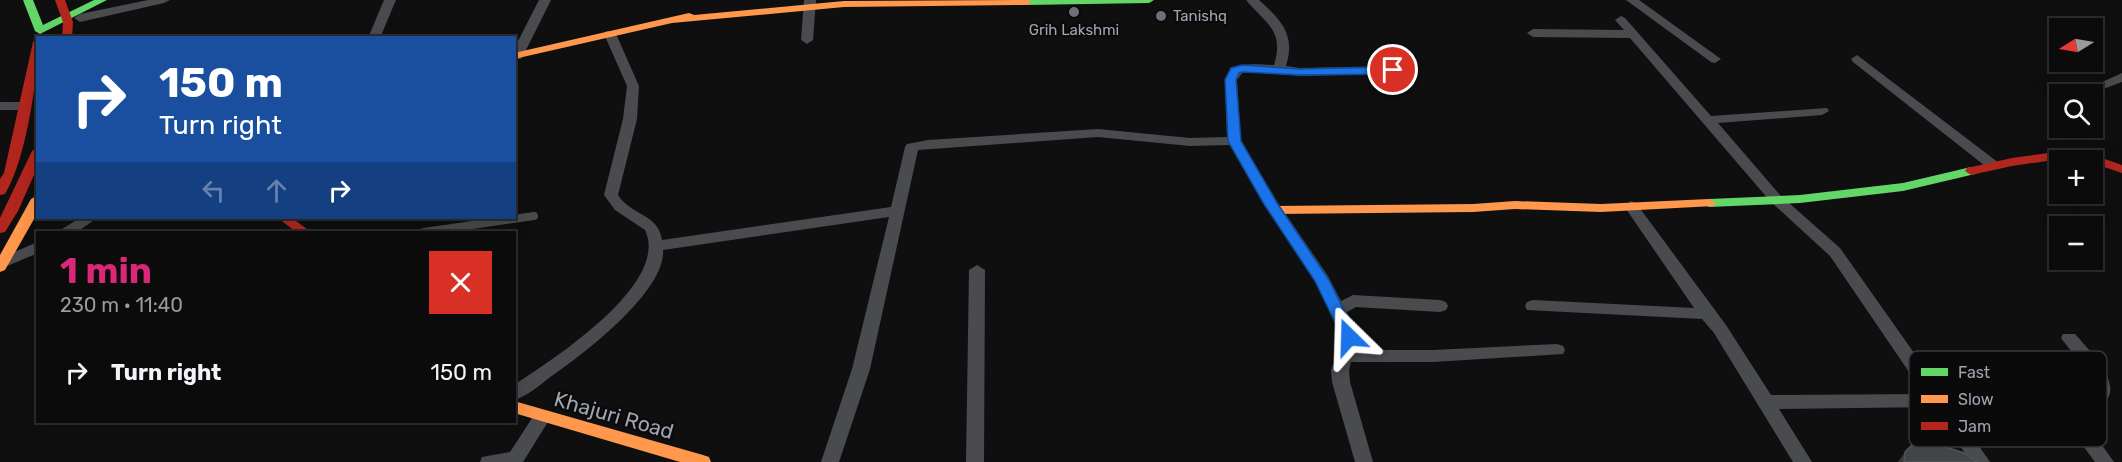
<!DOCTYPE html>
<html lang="en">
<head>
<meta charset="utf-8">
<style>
	:root { --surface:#0b0b0c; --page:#19191a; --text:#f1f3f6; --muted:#9a9b9d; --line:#2b2b2d; --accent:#db2777 }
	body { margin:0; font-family:Rubik,sans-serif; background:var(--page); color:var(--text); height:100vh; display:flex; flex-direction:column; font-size:22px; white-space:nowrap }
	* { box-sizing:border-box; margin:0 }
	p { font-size:20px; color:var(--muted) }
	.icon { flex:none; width:33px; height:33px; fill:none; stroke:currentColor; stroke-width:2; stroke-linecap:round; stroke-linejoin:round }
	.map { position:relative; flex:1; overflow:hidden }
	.sheet { position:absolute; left:36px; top:231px; width:480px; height:192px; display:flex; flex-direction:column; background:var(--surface); border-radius:0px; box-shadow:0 6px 24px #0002,0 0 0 2px var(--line) }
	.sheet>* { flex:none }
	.banner { position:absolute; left:36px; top:36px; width:480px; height:183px; border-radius:0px; box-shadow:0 6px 24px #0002,0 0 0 2px var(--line); background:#1a4fa0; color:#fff; overflow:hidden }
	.needle { width:39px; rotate:259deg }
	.controls { position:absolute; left:2049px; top:18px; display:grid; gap:12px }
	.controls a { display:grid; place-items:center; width:54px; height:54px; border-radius:0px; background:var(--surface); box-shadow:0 6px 24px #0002,0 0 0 2px var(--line); font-size:30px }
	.pin { position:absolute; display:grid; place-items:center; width:51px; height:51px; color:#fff; margin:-26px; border:3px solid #fff; border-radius:50%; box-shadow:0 2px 6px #0007 }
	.me { position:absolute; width:66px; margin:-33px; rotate:338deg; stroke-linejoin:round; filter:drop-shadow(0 0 4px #0008) }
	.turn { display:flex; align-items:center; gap:21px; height:126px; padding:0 24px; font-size:27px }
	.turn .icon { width:78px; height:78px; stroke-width:2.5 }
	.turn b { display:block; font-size:42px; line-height:51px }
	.lanes { display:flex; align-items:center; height:57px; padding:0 24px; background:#0003; justify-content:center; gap:30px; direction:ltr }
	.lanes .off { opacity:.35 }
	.round { display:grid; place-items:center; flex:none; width:63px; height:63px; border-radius:0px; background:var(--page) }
	.overview { display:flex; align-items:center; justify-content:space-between; height:102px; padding:0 24px }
	h1 { font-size:36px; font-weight:700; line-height:45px; color:var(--accent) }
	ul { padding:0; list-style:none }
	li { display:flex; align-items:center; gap:18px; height:78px; padding:0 24px }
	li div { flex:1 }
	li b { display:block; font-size:22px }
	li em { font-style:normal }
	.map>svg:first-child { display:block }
</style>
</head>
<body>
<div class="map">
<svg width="2122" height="462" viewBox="0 0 2122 462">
	<rect width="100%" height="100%" fill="#0f0f10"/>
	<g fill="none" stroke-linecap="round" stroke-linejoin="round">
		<path stroke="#4a4b4f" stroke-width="8" d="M424 232 534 216"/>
		<g fill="#4a4b4f" fill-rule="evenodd">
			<path d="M148 0H170L164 3 80 22 74 18 80 14Z"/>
			<path d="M384 0H396L380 38H368Z"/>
			<path d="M539 0H551L523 56 521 59H514V49Z"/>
			<path d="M804 0H816L813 40 807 44 801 40Z"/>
			<path d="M1246 0H1259C1281 20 1296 35 1286 66L1300 68 1393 66 1399 70 1393 74 1300 76 1251 71 1243 72 1237 80 1241 141 1278 203 1328 276 1341 301 1353 295 1440 300 1446 302 1448 306 1446 310 1440 312 1356 307 1347 312C1353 325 1360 336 1355 350H1433L1557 344 1563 346 1565 350 1563 354 1433 362H1351L1349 370 1350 382 1373 462H1355L1332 382 1331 370 1341 343 1339 329 1315 281 1264 204 1230 145 1190 146 1098 137 918 150 870 369 839 462H821L852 369 889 217 663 250C666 292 581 356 549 378 539 386 527 396 514 400V385C552 360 671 284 645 230L615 210 604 195 623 119 627 86 604 34 606 31H614L616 34 639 86 637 119 618 195C630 215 659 214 662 240L891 207 905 147 907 144 928 140 1098 129 1190 138 1227 137 1225 80C1236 59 1254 65 1274 65 1285 30 1265 23 1246 0Z"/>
			<path d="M1626 0H1639L1721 59 1715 63 1711 62Z"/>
			<path d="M1621 16 1625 18 1711 116 1827 108 1829 111 1822 115 1718 123 1780 195 1840 248 1943 394 2079 392 2093 389 2089 374 2061 338 2063 334H2075C2087 348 2119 378 2108 398L2074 406 2114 462H2095L2054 406 1952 407 1990 462H1971L1933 407 1779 409 1812 462H1793L1714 333 1702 319 1527 310 1525 306 1527 302 1533 300 1694 308 1624 206 1631 201 1636 203 1726 325 1771 395 1924 394 1830 256 1770 201 1630 38 1533 37 1527 33 1533 29 1624 30 1615 20Z"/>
			<path d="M1857 55 1999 163 2001 166 1999 169H1989L1853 62 1851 59Z"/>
			<path d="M2122 73V82L2095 92 2089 88Z"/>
			<path d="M0 102H24L31 106 24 110H0Z"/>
			<path d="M80 218H97L77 232H60L62 229Z"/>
			<path d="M38 242V253L0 269V258Z"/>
			<path d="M977 265 985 270 984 462H966L969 270Z"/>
			<path d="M542 410 548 412 551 417 523 462H480L482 457 510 452 536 412Z"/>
		</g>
		<g fill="#63d668" fill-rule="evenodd">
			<path d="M23 0H33L43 25 94 0H107L40 34 35 31Z"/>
			<path d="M1022 0H1154L1149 3 1026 5 1022 4Z"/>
			<path d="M1971 167 1975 168 1977 171 1975 174 1903 191 1800 203 1709 207 1702 203 1709 199 1800 195 1903 183Z"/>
		</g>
		<g fill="#ff974d" fill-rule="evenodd">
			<path d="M1030 0V4L1026 5 844 7 672 23 514 59V53L689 13 694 15 844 1Z"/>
			<path d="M38 195V212L5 270 0 272V255L31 199Z"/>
			<path d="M1709 199 1716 203 1714 206 1601 212 1515 209 1473 212 1275 214 1268 210 1275 206 1473 204 1515 201 1601 204Z"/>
			<path d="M514 401 703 455 709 457 711 462H680L514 413Z"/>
		</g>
		<g fill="#b3261e" fill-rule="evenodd">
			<path d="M55 0H65L73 22 72 38H62L63 22Z"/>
			<path d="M38 39C38 79 26 160 5 194L0 195V179L4 173 33 42Z"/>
			<path d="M38 147V166L18 211 5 232 0 233V218L32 151Z"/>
			<path d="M2076 149 2122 165V173L2092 163V160L2075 157 2012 166 1971 175 1965 171 1967 168 2012 158Z"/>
			<path d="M278 218H292L311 232H296Z"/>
		</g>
	</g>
	<path fill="#38383b" d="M1905 452 1977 462H1898Z"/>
	<path fill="#434448" stroke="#525358" stroke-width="1.5" d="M1921 443H1934L1964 453 1977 462H1904L1905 452 1911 446Z"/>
	<path fill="#1a73e8" stroke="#114b97" stroke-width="1.5" d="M1242 65 1299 69 1393 67 1398 70 1393 74 1299 75 1243 72 1239 73 1236 80 1241 141 1277 203 1329 280 1357 337 1354 341H1344L1315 281 1264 204 1228 141 1225 80 1231 68Z"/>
	<g fill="#6d7079" stroke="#0a0a0b" stroke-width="2">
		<circle cx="1074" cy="12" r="6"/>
		<circle cx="1161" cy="16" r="6"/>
	</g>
	<g text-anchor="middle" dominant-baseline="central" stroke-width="4.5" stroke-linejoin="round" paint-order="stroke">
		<g font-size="15" fill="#a0a4b1" stroke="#0a0a0b" text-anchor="start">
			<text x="1173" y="16">Tanishq</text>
			<text x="1074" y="30" text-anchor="middle">Grih Lakshmi</text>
		</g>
		<g font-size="21" fill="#a0a4b1" stroke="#0a0a0b">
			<text transform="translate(614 415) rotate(16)">Khajuri Road</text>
		</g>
	</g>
	<rect x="1909" y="351" width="198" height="96" rx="9" fill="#0a0a0b" stroke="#37383d" stroke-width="1.5"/>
	<rect x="1921" y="368" width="27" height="8" fill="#63d668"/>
	<rect x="1921" y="395" width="27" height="8" fill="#ff974d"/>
	<rect x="1921" y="422" width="27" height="8" fill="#b3261e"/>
	<g font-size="16" fill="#a0a4b1">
		<text x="1958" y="378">Fast</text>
		<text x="1958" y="405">Slow</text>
		<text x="1958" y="432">Jam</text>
	</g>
</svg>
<div class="controls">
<a><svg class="needle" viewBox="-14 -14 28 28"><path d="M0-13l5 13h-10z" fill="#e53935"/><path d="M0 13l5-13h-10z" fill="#9a9b9d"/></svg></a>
<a><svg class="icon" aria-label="search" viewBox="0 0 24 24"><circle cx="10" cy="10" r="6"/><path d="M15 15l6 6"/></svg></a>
<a>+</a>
<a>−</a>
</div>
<div class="pin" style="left:1393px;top:70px;background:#d93025"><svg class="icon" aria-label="arrive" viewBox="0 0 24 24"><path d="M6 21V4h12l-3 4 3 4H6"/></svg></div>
<svg class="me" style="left:1349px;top:337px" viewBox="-20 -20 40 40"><path d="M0-17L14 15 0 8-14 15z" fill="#1a73e8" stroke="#fff" stroke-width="4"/></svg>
<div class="banner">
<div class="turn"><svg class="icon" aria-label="right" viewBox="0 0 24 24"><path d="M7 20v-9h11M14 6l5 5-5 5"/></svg><div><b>150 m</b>Turn right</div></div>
<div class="lanes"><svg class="icon off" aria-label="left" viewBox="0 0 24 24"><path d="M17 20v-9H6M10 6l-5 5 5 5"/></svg><svg class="icon off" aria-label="ahead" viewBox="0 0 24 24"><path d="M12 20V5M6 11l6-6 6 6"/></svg><svg class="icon" aria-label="right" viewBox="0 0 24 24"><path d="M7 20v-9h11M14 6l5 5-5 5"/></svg></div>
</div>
<section class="sheet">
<div class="overview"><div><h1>1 min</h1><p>230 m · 11:40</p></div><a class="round" style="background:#d93025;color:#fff"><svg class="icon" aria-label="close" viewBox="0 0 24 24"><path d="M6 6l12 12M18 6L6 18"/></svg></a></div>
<ul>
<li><svg class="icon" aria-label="right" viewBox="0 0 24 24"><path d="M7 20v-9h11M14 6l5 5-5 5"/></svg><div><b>Turn right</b></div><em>150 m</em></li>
</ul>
</section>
</div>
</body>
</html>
